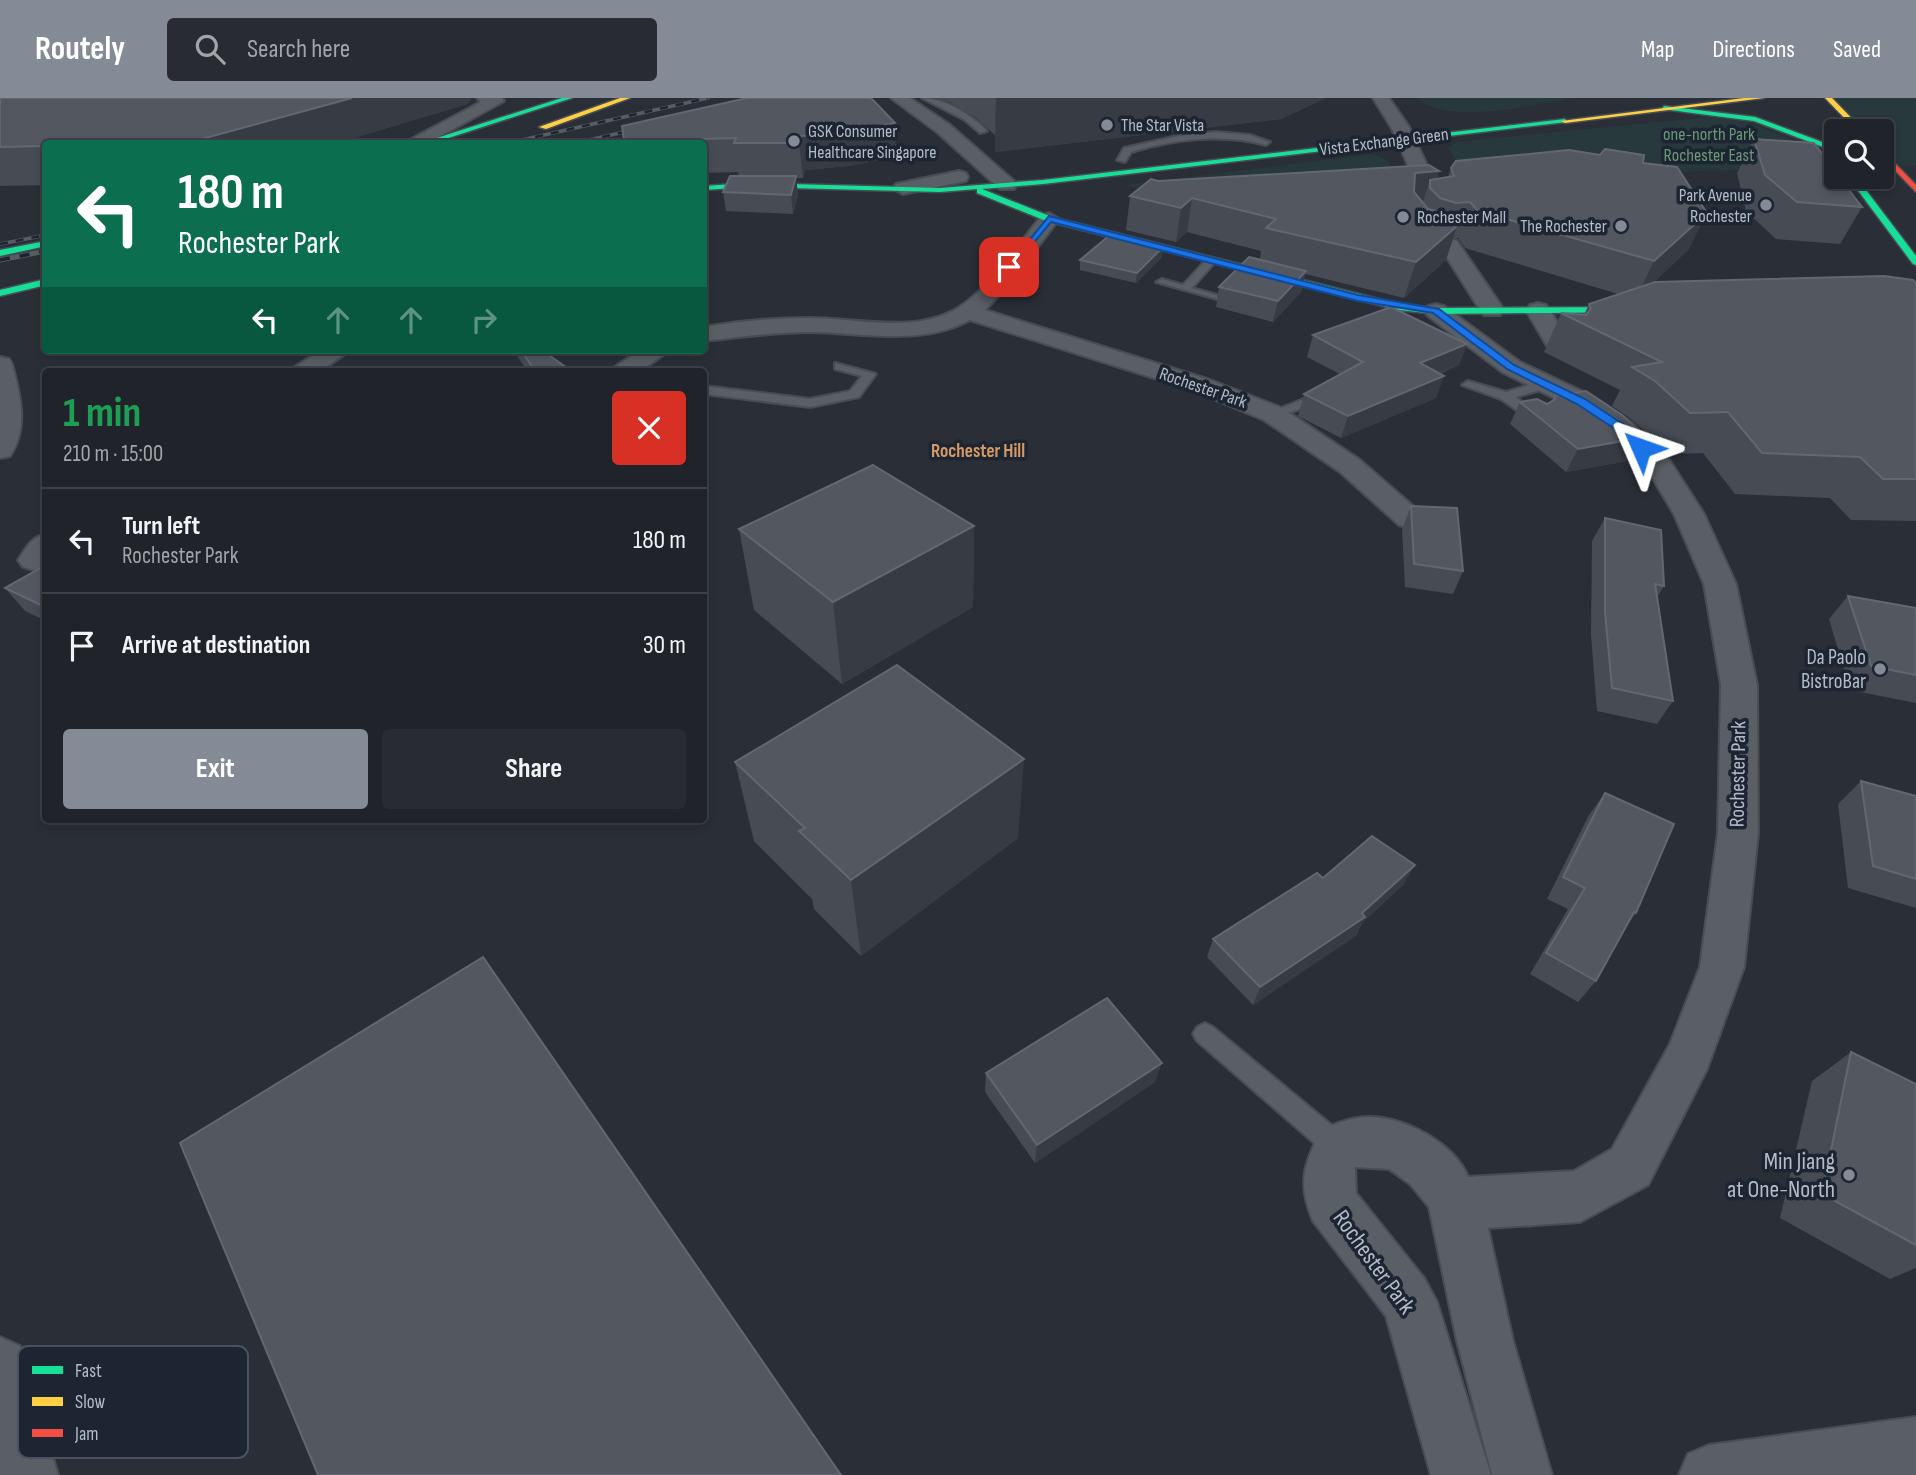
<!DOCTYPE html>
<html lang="en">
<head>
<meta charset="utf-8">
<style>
	:root { --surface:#202329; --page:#282b31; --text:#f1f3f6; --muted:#a2a4a8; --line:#3d4046; --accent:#848a96 }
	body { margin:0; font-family:"Sofia Sans Condensed",sans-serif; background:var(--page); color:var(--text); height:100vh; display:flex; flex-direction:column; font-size:26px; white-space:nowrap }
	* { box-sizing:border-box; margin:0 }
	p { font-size:23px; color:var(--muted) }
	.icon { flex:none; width:38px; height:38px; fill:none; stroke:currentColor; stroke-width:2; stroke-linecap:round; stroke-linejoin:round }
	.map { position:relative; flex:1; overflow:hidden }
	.side { position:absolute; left:42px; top:270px; width:665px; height:455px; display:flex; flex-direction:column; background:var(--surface); border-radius:7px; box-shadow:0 4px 10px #0003,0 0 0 2px var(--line) }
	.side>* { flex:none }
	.banner { position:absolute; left:42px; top:42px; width:665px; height:214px; border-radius:7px; box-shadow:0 4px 10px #0003,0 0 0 2px var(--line); background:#0b6e4f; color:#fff; overflow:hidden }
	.buttons { position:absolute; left:1824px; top:21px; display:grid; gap:14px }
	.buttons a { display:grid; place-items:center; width:70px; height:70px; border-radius:7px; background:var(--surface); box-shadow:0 4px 10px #0003,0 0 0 2px var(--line); font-size:35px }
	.pin { position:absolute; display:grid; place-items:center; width:60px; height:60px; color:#fff; margin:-30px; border-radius:14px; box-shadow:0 4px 10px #0006 }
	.me { position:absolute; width:77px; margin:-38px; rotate:313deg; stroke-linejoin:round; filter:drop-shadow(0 0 5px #0008) }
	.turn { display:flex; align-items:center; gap:24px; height:147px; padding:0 21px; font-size:32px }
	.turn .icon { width:91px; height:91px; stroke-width:2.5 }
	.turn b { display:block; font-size:49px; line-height:60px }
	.lanes { display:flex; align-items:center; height:66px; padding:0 21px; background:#0003; justify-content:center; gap:35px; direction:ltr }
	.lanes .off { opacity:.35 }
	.round { display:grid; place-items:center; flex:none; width:74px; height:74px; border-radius:7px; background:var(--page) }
	.head { display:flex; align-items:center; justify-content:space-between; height:119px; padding:0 21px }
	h1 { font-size:42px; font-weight:700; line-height:52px; color:#1e9e55 }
	.action { display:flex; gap:14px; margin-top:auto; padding:14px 21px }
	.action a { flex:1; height:80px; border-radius:7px; background:var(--accent); color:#fff; font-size:28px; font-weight:700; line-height:80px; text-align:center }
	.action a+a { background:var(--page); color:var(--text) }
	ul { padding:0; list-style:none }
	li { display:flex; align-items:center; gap:21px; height:105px; padding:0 21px; border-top:2px solid var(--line) }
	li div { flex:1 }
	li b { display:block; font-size:26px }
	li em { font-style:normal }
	header { display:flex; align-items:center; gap:42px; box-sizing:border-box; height:98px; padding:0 35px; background:var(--accent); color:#fff }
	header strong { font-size:33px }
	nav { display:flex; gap:38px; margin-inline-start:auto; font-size:24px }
	.search { width:490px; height:63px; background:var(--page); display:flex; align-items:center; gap:18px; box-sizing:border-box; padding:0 24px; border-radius:7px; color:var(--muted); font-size:26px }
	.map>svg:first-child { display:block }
</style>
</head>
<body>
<header>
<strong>Routely</strong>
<div class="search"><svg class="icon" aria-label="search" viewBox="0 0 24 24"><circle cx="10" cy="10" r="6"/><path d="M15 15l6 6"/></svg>Search here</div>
<nav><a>Map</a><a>Directions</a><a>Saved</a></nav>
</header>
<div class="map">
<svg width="1916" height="1377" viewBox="0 0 1916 1377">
	<rect width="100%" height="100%" fill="#2a2f37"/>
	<g fill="#27393d">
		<path d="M1417 0H1577C1537 5 1448 29 1417 0Z"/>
		<path d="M1828 0H1916V67L1902 68 1881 52V33H1861Z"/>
		<path d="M1710 19 1747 24 1791 41 1812 69 1589 77 1460 66 1448 51 1456 44Z"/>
		<path d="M1373 56 1387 62 1402 87 1203 108 1125 87Z"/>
	</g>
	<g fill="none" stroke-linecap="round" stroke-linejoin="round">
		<g stroke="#484c54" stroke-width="4">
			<g id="lane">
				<path d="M922 0C945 0 972 17 987 33L980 35 965 22Z"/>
				<path d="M1215 34 1250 37 1270 44 1266 47C1220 35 1176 41 1131 54L1125 64 1117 62 1124 50 1178 38Z"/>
				<path d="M1207 161 1216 163 1192 190 1217 197V201L1156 184 1162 181 1183 187Z"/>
				<path d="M835 265 876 276 859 299 810 309 704 296V288L810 301 850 293 862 278 835 271Z"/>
				<path d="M1546 282 1551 283V289L1516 299 1541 319 1543 322 1536 326 1501 301 1462 287 1468 283 1506 294Z"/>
				<path d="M1319 295 1324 296V302L1278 319 1266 316Z"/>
				<path d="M1205 925 1213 929 1347 1040 1351 1049 1347 1058 1338 1061 1329 1058 1197 943 1193 936 1197 929Z"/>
			</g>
		</g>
		<g stroke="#484c54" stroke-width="4">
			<g id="street">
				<path d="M477 0H502L504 3 426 46H402L481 4Z"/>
				<path d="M891 0H910L950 27 1014 83 1017 87 1014 91H1000L938 35Z"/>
				<path d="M1373 0H1389L1409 29 1442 99 1439 103 1432 105 1422 99 1391 29Z"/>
				<path d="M959 73 966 75 968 79 966 83 903 96 893 90 896 86Z"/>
				<path d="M1049 115 1059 121 1009 187 985 212 1210 282 1282 310 1360 362 1421 415 1425 421 1421 427 1410 430 1399 427 1340 374 1264 322 1192 292 970 222C922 248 863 235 811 234 775 234 739 239 704 243V229C738 223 774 220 810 220 857 220 919 237 961 208 994 185 1017 148 1042 117Z"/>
				<path d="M1450 141 1457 143 1504 212 1500 217H1484L1480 212 1439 147Z"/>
				<path d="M1538 205 1546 207 1550 212 1571 248 1568 253H1550L1547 248 1526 212 1530 207Z"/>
				<path d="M1436 206 1444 208 1520 264 1590 297 1632 325 1670 363 1704 416 1736 486 1757 587 1758 735 1744 869 1707 971 1648 1087 1580 1124 1488 1130 1513 1243 1552 1377H1492L1457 1243 1429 1109 1410 1086 1389 1071 1355 1069 1356 1095 1424 1180 1437 1204 1491 1377H1431L1386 1218 1313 1123C1297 1085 1304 1067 1321 1032 1337 1025 1352 1019 1369 1019 1405 1019 1454 1045 1468 1079L1574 1073 1612 1051 1670 946 1700 869 1718 735 1721 587 1704 486 1674 416 1649 374 1612 337 1572 309 1502 274 1428 218 1424 213 1428 208Z"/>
				<path d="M321 252H351L320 273H289Z"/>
				<path d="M640 252H670L640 273H609Z"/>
				<path d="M0 259 9 261 12 266C20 296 29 330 10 358L0 360Z"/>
				<path d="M46 436V468L34 472 23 469 18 462C26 450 31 439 46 436Z"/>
				<path d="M0 1239 20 1248 58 1377H0Z"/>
				<path d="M1916 1319V1377H1679L1688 1356 1709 1347Z"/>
			</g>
		</g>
		<g stroke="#484c54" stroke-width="3">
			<g id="fast">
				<path d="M562 0H572L430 46H418Z"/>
				<path d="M1664 8 1755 19 1830 47 1823 49 1754 23 1662 11Z"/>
				<path d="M1565 21 1567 24 1043 86 982 91 1052 119 1399 206 1436 210 1638 209 1643 212 1641 214 1436 216 1399 212 1046 123 977 95V91L940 94 749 89 704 92V88L749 85 940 90 1043 82Z"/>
				<path d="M1848 79H1856L1916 158V167L1913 166Z"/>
				<path d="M46 143V148L0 158V152Z"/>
				<path d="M46 181V187L0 198V192Z"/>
			</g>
		</g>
		<g stroke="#484c54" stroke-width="3">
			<g id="slow">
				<path d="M620 0H630L546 31 539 29Z"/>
				<path d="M1744 0H1764L1565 25 1561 23Z"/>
				<path d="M1825 0H1832L1864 33H1857Z"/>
			</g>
		</g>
		<g stroke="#484c54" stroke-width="3">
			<path id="jam" d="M1881 51 1916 87V94L1881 58Z"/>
		</g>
		<use href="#lane" fill="#5a5e65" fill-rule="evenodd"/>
		<use href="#street" fill="#5a5e65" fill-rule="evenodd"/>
		<use href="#fast" fill="#16e098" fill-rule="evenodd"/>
		<use href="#slow" fill="#ffcf43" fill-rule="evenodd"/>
		<use href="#jam" fill="#f24e42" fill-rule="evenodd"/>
		<g stroke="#585c63" stroke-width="3.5">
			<g id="rail-far1">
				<path d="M504 46 708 0"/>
				<path d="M571 46 642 30"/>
				<path d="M0 146 46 137"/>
				<path d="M43 154 46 153"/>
			</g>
		</g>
		<g stroke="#585c63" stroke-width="5">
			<path id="rail" d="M0 162 46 153"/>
		</g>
		<use href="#rail-far1" stroke="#1d2532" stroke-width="2.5" stroke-dasharray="8" stroke-linecap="butt"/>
		<use href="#rail" stroke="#1d2532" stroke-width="3.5" stroke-dasharray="10" stroke-linecap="butt"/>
	</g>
	<g fill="#474b54">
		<path d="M0 0H472L467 6 334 46H46V87L0 88Z"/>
		<path d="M747 0 896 59 848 68 805 72 803 80H796L798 97 793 116 726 113 723 94 739 78 738 74 704 75V46H624L622 28Z"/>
		<path d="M936 0H1326L1281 21 995 54V37L975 19 950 4Z"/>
		<path d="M1754 41 1862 109 1840 146 1776 141 1746 113 1737 75Z"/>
		<path d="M1643 65 1689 151 1654 184 1916 186V423L1851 422 1830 400 1735 396 1703 355 1667 356 1634 323 1612 308 1620 292 1544 254 1561 215 1584 217 1589 206 1618 196 1465 150 1458 140 1453 141 1446 162 1404 200 1305 176 1301 194 1273 224 1216 209 1219 189 1260 162 1261 153 1187 134 1176 144 1126 132 1130 98 1158 83 1439 73 1437 81 1448 79 1451 70Z"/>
		<path d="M1162 159 1136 185 1080 172V162Z"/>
		<path d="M1313 237 1467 246 1459 267 1440 276 1436 300 1341 340 1298 318 1304 296 1340 276 1307 259Z"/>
		<path d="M514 252H542L571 273H527L516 256Z"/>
		<path d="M1555 298 1633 362 1566 374 1510 326 1520 304 1547 306 1553 303Z"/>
		<path d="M1411 408 1463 473 1453 496 1405 489 1402 431Z"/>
		<path d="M1605 420 1664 488 1657 499 1673 603 1657 626 1597 613 1591 537 1592 443Z"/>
		<path d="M974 428 973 509 842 586 754 512 739 431Z"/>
		<path d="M46 467V523L25 513 5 490Z"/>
		<path d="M1848 498 1916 510V605L1850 592 1829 521Z"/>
		<path d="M735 664 1018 740 861 858 814 811 812 801 754 743Z"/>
		<path d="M1861 683 1916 698V810L1848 790 1838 706Z"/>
		<path d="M1605 695 1636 815 1629 824 1596 883 1578 904 1530 876 1568 811 1547 801 1589 717Z"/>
		<path d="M1323 780 1404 786 1362 825 1356 838 1253 907 1207 859 1213 841Z"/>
		<path d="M1851 954 1916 986V1170L1890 1181 1780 1120 1812 983Z"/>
		<path d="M986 975 1155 984 1035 1065 985 994Z"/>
	</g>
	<g fill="#373b43">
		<path d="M352 0H472L467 6 334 46 187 45Z"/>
		<path d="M996 0H1326L1281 21 995 54Z"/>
		<path d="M895 25 896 59 848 68 805 72 803 80 799 45 801 38Z"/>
		<path d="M1439 73 1433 93 1430 82 1422 107 1405 108 1415 75Z"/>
		<path d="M796 78 798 97 793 116 791 97Z"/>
		<path d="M1192 100 1187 134 1176 144 1181 110Z"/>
		<path d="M1707 115 1689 151 1636 201 1654 163Z"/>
		<path d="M1457 128 1446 162 1404 200 1416 164Z"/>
		<path d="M1163 149 1162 159 1136 185 1137 175Z"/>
		<path d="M1306 173 1301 194 1273 224 1278 203Z"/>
		<path d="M1467 246 1459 267 1412 287 1420 265Z"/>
		<path d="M1444 278 1436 300 1341 340 1348 318Z"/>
		<path d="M1645 339 1633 362 1566 374 1578 351Z"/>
		<path d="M974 428 973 509 842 586 833 504Z"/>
		<path d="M1024 661 1018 740 861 858 851 782Z"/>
		<path d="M1415 767 1404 786 1362 825 1356 838 1253 907 1260 889 1362 815Z"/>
		<path d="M1162 965 1155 984 1035 1065 1037 1047Z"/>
	</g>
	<g fill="#535760" stroke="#626771" stroke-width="2">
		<path d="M0 0H352L187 45 46 46V48L0 49Z"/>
		<path d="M747 0H871L895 25 845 35 801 38 799 45H734L736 40 624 43 622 28Z"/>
		<path d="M1754 41 1814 45 1836 74V79H1839L1862 109 1797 104 1765 77Z"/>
		<path d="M1605 51 1644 57 1643 65 1677 69 1707 115 1654 163 1478 113 1470 104 1456 105 1440 100 1430 90V82L1454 78 1451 70 1456 63 1569 52 1600 57Z"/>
		<path d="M1429 67 1439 73 1415 75 1414 94 1428 111 1449 116 1457 128 1416 164 1266 130 1276 121 1192 100 1181 110 1130 98 1151 81 1158 83Z"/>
		<path d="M730 78H796L791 97 723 94Z"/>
		<path d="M1111 136 1163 149 1137 175 1080 162Z"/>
		<path d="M1249 159 1306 173 1278 203 1219 189Z"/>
		<path d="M1884 178 1913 182 1916 186V381H1883L1860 359 1762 355 1728 314 1690 315 1655 283 1632 269 1662 264 1561 215 1586 217 1591 211 1589 206 1655 184Z"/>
		<path d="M1391 209 1467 246 1420 265 1444 278 1348 318 1304 296 1363 264 1313 237Z"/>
		<path d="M521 252H542L571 273H535Z"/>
		<path d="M1586 293 1622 317 1645 339 1578 351 1520 304 1537 301 1547 306 1554 302 1555 298Z"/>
		<path d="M873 367 974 428 833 504 739 431Z"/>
		<path d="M1411 408 1457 410 1463 473 1414 466Z"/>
		<path d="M1605 420 1661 432 1664 488 1655 486 1673 603 1612 590 1605 514Z"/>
		<path d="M46 467V506L43 508 5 490Z"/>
		<path d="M1848 498 1916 510V577L1871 568Z"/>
		<path d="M897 567 1024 661 851 782 799 733 805 730 735 664Z"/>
		<path d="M1861 683 1916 698V781L1873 768Z"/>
		<path d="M1605 695 1674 726 1636 815 1634 814 1596 883 1546 855 1585 790 1563 779Z"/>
		<path d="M1372 738 1415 767 1362 815 1365 819 1260 889 1213 841 1317 775 1323 780Z"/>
		<path d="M483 859 841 1377H318L180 1045Z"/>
		<path d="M1107 900 1162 965 1037 1047 986 975Z"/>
		<path d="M1851 954 1916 986V1147L1822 1096Z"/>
	</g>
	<path fill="#1a73e8" stroke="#114b97" stroke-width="2" d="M1049 118 1358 197 1439 211 1514 267 1585 301 1626 328 1647 350 1637 352 1618 333 1577 306 1507 271 1433 215 1358 203 1051 124 1012 171H1006Z"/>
	<g fill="#848a96" stroke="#1d2532" stroke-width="2.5">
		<circle cx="1107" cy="27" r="7"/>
		<circle cx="794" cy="43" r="7"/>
		<circle cx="1766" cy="107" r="7"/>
		<circle cx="1403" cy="119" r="7"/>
		<circle cx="1621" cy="128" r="7"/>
		<circle cx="1880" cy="571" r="7"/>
		<circle cx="1849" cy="1077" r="7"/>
	</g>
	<g text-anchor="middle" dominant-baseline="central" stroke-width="7" stroke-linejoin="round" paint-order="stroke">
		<g font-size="18" fill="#b4bbc9" stroke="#1d2532" text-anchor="start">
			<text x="1121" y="27">The Star Vista</text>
			<text x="808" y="33">GSK Consumer<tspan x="808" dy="21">Healthcare Singapore</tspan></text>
			<text x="1752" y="97" text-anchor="end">Park Avenue<tspan x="1752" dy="21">Rochester</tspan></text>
			<text x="1417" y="119">Rochester Mall</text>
			<text x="1607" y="128" text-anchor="end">The Rochester</text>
		</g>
		<g font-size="18" fill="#6b9a77" stroke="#1d2532">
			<text x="1709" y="36">one-north Park<tspan x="1709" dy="21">Rochester East</tspan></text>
		</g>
		<g font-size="18" fill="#b4bbc9" stroke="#1d2532">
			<text transform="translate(1384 44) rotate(-7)">Vista Exchange Green</text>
			<text transform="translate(1203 290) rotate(19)">Rochester Park</text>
		</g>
		<g font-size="19" font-weight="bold" fill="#d59963" stroke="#1d2532">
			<text x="978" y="353">Rochester Hill</text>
		</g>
		<g font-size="21" fill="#b4bbc9" stroke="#1d2532" text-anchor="end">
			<text x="1866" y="559">Da Paolo<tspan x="1866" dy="24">BistroBar</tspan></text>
		</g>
		<g font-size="21" fill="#b4bbc9" stroke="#1d2532">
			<text transform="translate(1738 676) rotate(-89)">Rochester Park</text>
		</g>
		<g font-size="24" fill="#b4bbc9" stroke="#1d2532" text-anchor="end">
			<text x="1835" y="1063">Min Jiang<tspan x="1835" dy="28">at One-North</tspan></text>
		</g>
		<g font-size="24" fill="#b4bbc9" stroke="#1d2532">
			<text transform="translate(1374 1164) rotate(54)">Rochester Park</text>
		</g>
	</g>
	<rect x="18" y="1248" width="230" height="112" rx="10" fill="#1d2532" stroke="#4a525f" stroke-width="2"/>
	<rect x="32" y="1268" width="31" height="8" fill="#16e098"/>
	<rect x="32" y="1299" width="31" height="9" fill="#ffcf43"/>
	<rect x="32" y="1331" width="31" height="8" fill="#f24e42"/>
	<g font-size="19" fill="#b4bbc9">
		<text x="75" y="1279">Fast</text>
		<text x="75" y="1310">Slow</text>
		<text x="75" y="1342">Jam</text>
	</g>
</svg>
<div class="buttons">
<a><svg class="icon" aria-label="search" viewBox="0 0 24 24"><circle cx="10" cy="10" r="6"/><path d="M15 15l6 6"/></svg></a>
</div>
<div class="pin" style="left:1009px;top:169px;background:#d93025"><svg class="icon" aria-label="arrive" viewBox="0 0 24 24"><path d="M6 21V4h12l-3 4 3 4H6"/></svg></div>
<svg class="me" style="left:1641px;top:350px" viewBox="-20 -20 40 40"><path d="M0-17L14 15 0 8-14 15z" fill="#1a73e8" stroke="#fff" stroke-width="4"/></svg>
<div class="banner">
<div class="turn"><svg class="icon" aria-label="left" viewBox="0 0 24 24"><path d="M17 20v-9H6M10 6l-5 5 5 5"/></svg><div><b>180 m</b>Rochester Park</div></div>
<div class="lanes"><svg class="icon" aria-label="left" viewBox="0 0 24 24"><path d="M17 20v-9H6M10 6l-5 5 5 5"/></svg><svg class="icon off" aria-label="ahead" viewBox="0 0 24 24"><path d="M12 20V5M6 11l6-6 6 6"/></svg><svg class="icon off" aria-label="ahead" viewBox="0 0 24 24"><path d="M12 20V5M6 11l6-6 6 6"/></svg><svg class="icon off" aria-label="right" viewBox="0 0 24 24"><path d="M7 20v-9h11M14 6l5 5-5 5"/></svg></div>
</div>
<section class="side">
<div class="head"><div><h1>1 min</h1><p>210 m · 15:00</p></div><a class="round" style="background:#d93025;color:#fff"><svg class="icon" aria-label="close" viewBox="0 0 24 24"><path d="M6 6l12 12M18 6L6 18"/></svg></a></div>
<ul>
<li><svg class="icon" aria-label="left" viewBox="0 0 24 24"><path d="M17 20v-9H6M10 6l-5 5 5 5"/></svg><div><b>Turn left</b><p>Rochester Park</p></div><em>180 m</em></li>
<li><svg class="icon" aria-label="arrive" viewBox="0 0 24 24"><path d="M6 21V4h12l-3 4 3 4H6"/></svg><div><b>Arrive at destination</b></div><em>30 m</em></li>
</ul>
<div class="action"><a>Exit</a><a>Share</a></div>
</section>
</div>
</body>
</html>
